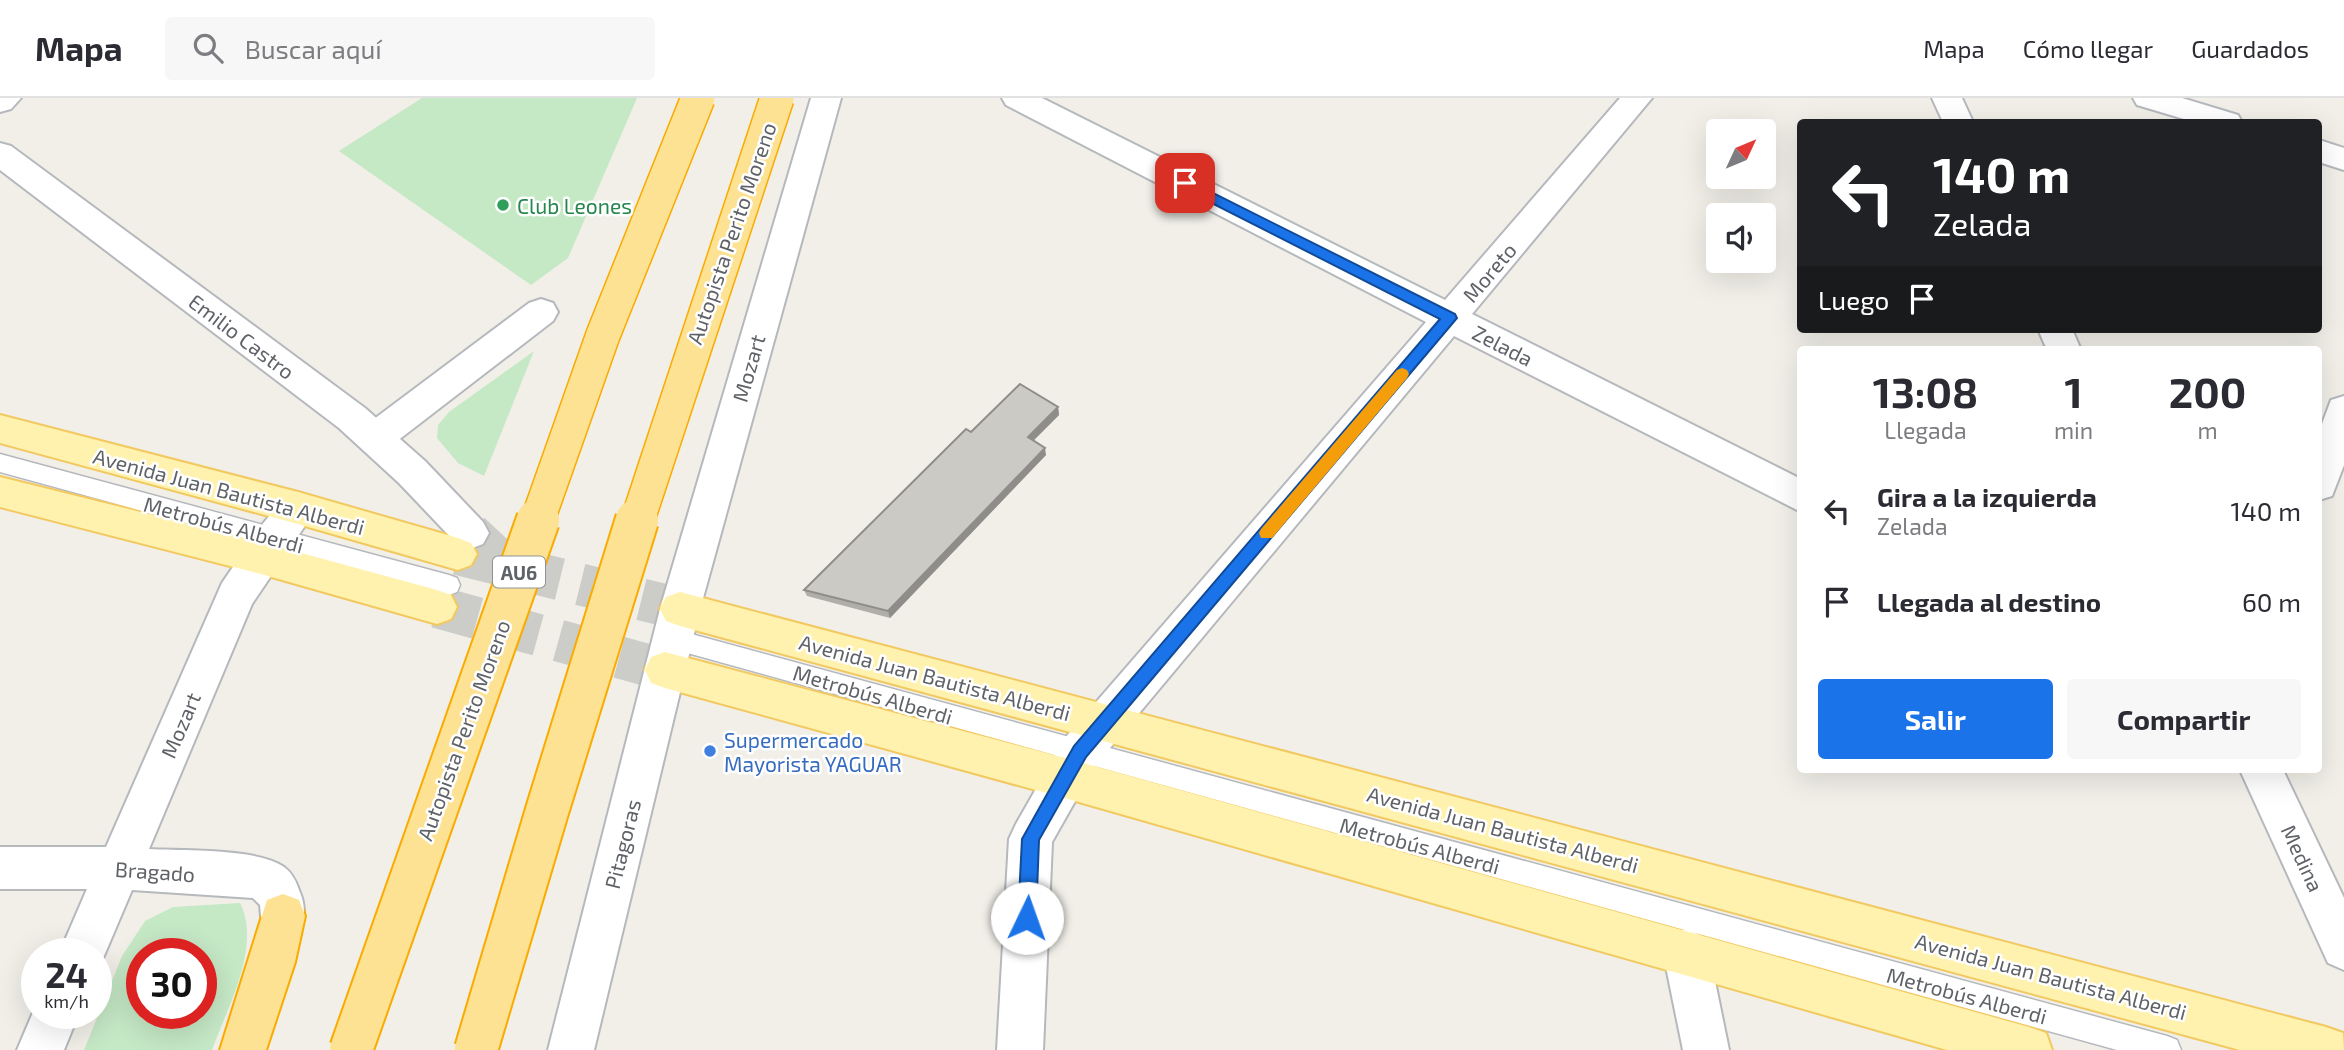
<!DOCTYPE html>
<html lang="es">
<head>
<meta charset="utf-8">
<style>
	:root { --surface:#fff; --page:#f7f7f7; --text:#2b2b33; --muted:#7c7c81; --line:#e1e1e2; --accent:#1a73e8 }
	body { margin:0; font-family:"Exo 2",sans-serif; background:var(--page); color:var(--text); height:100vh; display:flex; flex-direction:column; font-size:26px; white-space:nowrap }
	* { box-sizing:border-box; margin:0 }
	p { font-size:23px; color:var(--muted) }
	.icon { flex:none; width:38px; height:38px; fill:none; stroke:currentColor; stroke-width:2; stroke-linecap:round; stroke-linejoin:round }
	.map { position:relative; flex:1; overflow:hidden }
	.drawer { position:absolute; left:1797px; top:248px; width:525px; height:427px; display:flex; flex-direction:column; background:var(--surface); border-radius:7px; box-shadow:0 7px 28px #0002 }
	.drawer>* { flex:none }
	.top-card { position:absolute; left:1797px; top:21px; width:525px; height:214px; border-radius:7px; box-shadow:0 7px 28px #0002; background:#202124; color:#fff; overflow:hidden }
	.needle { width:46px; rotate:46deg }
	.tools { position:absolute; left:1706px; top:21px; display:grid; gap:14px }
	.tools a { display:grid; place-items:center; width:70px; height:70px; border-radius:7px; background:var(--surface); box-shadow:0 7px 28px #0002; font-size:35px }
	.speed { position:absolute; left:21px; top:840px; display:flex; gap:14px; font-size:35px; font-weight:700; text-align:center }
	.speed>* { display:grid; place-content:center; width:91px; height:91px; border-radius:50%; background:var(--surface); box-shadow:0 7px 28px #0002; line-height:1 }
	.speed small { font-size:18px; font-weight:400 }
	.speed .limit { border:10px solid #d22; background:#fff; color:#111 }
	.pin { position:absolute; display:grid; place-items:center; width:60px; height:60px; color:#fff; margin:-30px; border-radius:14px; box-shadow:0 4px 10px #0006 }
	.me { position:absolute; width:77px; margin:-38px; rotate:3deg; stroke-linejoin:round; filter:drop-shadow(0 0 5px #0008) }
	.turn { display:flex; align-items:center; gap:24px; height:147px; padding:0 21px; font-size:32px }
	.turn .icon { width:91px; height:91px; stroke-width:2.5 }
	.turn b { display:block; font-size:49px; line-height:60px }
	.then { display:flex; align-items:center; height:66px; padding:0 21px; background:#0003; gap:14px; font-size:26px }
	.eta { display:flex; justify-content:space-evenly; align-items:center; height:119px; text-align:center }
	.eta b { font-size:42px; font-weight:700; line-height:49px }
	.action { display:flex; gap:14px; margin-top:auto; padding:14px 21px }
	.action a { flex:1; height:80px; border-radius:7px; background:var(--accent); color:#fff; font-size:28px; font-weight:700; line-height:80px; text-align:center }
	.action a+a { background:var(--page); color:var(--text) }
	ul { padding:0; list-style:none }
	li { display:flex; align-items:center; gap:21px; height:91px; padding:0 21px }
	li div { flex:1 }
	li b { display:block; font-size:26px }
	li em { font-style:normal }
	header { display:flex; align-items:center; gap:42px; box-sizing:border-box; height:98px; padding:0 35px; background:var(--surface); border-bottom:2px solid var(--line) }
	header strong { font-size:33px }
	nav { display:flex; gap:38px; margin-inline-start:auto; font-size:24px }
	.search { width:490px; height:63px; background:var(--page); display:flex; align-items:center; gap:18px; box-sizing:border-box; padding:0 24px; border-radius:7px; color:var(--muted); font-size:26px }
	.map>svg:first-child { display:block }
</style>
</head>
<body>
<header>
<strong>Mapa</strong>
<div class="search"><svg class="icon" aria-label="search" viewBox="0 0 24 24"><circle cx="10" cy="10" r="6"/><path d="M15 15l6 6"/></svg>Buscar aquí</div>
<nav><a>Mapa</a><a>Cómo llegar</a><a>Guardados</a></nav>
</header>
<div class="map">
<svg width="2344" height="952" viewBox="0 0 2344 952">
	<rect width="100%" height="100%" fill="#f1efe8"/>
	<g fill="#c5e8c5" fill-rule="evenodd">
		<path d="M422 0H637L568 160 531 187 339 53Z"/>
		<path d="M534 253 484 378 458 365 437 340 438 327 449 314Z"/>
		<path d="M240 805C262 848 227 910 212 952H84L122 858 145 823 173 809ZM142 856H201V915H142Z"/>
	</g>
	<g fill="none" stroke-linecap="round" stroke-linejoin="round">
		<path stroke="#ccccc8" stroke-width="42" stroke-dasharray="42 21" stroke-linecap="butt" d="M470 435 505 468"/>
		<g stroke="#ccccc8" stroke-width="42" stroke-dasharray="42 21" stroke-linecap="butt">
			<path d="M458 456 680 511"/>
			<path d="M437 509 665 572"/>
		</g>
		<g stroke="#b5b8bc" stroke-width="3">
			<g id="service">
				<path d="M0 356 449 477 457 480 460 487 457 494 449 497 0 374Z"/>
				<path d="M673 531 2167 938 2177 942 2181 952H2117L673 551 665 548 661 541 665 534Z"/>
			</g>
		</g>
		<g stroke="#b5b8bc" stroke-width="4">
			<g id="minor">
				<path d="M0 0H21L11 11 0 14Z"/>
				<path d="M811 0H841L700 511 594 952H548L660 511Z"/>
				<path d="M1002 0H1042L1445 202 1620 0H1652L1472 216 1801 381V414L1454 238 1095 668 1052 744 1043 952H997L1009 741 1016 726 1065 640 1426 224 1006 7Z"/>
				<path d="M1932 0H1962L1973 24H1943Z"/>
				<path d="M2133 0H2182L2238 17 2242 24H2194L2137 7Z"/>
				<path d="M2319 42 2344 50V72L2319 64Z"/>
				<path d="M541 201 553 205 558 214 553 223 388 350 375 355 362 350 357 340 362 330 529 205Z"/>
				<path d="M2038 231H2072L2081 252H2047Z"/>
				<path d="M2344 298V367L2332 398 2319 402V334L2331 302Z"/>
				<path d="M298 394 311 399 317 410 252 506 149 751C184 753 257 750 284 769 292 775 296 783 299 792 306 808 305 818 299 834L283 840 267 834 261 818 260 807 253 800 132 792 98 872 96 856H59L87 791H0V749H106L222 485 261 428 285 399Z"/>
				<path d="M2240 672H2283L2344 800V872L2328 865Z"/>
				<path d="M1686 831 1702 838 1709 854 1729 952H1683L1663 854 1670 838Z"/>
				<path d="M37 905V915H79L64 952H17Z"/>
			</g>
		</g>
		<g stroke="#b5b8bc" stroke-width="4">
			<path id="tertiary" d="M0 45 11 48 365 310 425 363 483 424 489 435 483 446 470 451 457 446 399 385 339 330 0 72Z"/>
		</g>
		<g stroke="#f2c960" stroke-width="4">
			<g id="primary">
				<path d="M0 317 298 394 458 440 471 445 477 456 471 467 458 472 298 426 0 345Z"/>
				<path d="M0 379 261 444 437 492 451 497 457 509 451 521 437 526 261 476 0 409Z"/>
				<path d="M680 494 2326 929 2343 935 2344 952H2240L680 528 666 523 660 511 666 499Z"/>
				<path d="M665 554 1065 660 2029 929 2046 935 2052 952H1947L1065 700 665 590 651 585 645 572 651 559Z"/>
			</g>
		</g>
		<g stroke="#f9ab00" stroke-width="4">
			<path id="motorway" d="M283 796 299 802 305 818 295 864 266 952H220L267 802Z"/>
		</g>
		<use href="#service" fill="#fff" fill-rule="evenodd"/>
		<use href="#minor" fill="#fff" fill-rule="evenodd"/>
		<use href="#tertiary" fill="#fff" fill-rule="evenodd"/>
		<use href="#primary" fill="#fff2af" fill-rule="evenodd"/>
		<use href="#motorway" fill="#fde293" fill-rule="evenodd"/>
		<g stroke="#f9ab00" stroke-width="36" stroke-linecap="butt">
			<g id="motorway-bridge-far1">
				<path d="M537 424 603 237 698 0"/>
				<path d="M637 424 777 0"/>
			</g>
		</g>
		<g stroke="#f9ab00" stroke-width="46" stroke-linecap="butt">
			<g id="motorway-bridge">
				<path d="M351 952 538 422"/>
				<path d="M476 952 547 713 637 422"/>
			</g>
		</g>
		<use href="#motorway-bridge-far1" stroke="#fde293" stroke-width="33"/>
		<use href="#motorway-bridge" stroke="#fde293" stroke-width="42"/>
	</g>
	<path fill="#afaea9" d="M1058 309 1059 317 1033 343 1046 357 890 520 807 498 804 492 971 334Z"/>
	<g fill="#8f8d8a">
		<path d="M1058 309 1059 317 1029 347 1028 339Z"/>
		<path d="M1045 350 1046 357 890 520 888 513Z"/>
	</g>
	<path fill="#cccac5" stroke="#8f8d8a" stroke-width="2" d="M1020 286 1058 309 1028 339 1045 350 888 513 804 492 966 331 971 334Z"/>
	<path fill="#1a73e8" stroke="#114b97" stroke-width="2" d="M1185 81 1455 216 1457 220 1086 659 1039 742 1036 820 1033 827 1027 829 1020 827 1018 820 1022 741 1074 648 1440 221 1180 89 1179 85Z"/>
	<path fill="#f59e0b" d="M1402 270 1407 272 1409 276 1407 280 1272 440H1261L1259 435 1261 431 1397 272Z"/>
	<circle fill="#2e9e5b" stroke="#fff" stroke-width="2.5" cx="503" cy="107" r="7"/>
	<circle fill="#3f7fe0" stroke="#fff" stroke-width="2.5" cx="710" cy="653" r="7"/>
	<g text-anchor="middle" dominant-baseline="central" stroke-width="5" stroke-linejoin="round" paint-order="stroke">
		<rect fill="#fff" stroke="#8f9295" stroke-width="2" x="493" y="458.5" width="52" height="31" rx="5"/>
		<g font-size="19" font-weight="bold" fill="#5f6368">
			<text x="519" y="474">AU6</text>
		</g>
		<g font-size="21" fill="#27864d" stroke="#fff" text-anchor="start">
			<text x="517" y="107">Club Leones</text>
		</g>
		<g font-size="21" fill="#5f6368" stroke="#fff">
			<text transform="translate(731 135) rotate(-71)">Autopista Perito Moreno</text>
			<text transform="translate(1489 174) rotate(-50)">Moreto</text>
			<text transform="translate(242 238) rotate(37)">Emilio Castro</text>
			<text transform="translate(1503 247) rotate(27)">Zelada</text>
			<text transform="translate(748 270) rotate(-74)">Mozart</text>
			<text transform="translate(229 393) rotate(15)">Avenida Juan Bautista Alberdi</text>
			<text transform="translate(224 426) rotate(15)">Metrobús Alberdi</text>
			<text transform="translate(935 579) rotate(15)">Avenida Juan Bautista Alberdi</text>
			<text transform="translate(873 596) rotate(16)">Metrobús Alberdi</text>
			<text transform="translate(180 627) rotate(-67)">Mozart</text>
			<text transform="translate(463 632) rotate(-70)">Autopista Perito Moreno</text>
			<text transform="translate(1503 731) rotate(15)">Avenida Juan Bautista Alberdi</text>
			<text transform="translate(622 746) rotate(-76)">Pitagoras</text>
			<text transform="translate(1420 747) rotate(15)">Metrobús Alberdi</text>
			<text transform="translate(2303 760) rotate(65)">Medina</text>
			<text transform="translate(155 773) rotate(4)">Bragado</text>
			<text transform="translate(2051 878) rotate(15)">Avenida Juan Bautista Alberdi</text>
			<text transform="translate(1967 897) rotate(15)">Metrobús Alberdi</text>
		</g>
		<g font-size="21" fill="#366cbe" stroke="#fff" text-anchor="start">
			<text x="724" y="641">Supermercado<tspan x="724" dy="24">Mayorista YAGUAR</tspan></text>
		</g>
	</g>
</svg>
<div class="tools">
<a><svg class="needle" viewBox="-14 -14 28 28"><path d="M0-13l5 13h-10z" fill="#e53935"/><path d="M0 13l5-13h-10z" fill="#7c7c81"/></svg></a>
<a><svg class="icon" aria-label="sound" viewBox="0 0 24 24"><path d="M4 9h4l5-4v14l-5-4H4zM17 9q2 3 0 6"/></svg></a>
</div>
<div class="speed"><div>24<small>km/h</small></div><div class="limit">30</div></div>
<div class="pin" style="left:1185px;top:85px;background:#d93025"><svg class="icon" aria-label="arrive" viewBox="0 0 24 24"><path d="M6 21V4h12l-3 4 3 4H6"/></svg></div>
<svg class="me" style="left:1027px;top:820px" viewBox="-20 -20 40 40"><circle r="19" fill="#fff"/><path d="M0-13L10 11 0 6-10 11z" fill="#1a73e8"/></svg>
<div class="top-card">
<div class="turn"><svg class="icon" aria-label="left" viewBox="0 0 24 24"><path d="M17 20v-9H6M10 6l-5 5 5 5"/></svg><div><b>140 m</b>Zelada</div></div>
<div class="then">Luego<svg class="icon" aria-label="arrive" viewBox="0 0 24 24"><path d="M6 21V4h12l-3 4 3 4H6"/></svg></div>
</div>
<section class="drawer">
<div class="eta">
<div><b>13:08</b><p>Llegada</p></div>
<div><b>1</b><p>min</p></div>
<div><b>200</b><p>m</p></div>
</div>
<ul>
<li><svg class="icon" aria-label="left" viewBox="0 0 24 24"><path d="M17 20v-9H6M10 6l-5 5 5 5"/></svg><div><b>Gira a la izquierda</b><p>Zelada</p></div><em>140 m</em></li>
<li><svg class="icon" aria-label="arrive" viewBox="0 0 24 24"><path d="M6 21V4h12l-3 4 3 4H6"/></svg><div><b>Llegada al destino</b></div><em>60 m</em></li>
</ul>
<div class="action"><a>Salir</a><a>Compartir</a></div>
</section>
</div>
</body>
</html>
